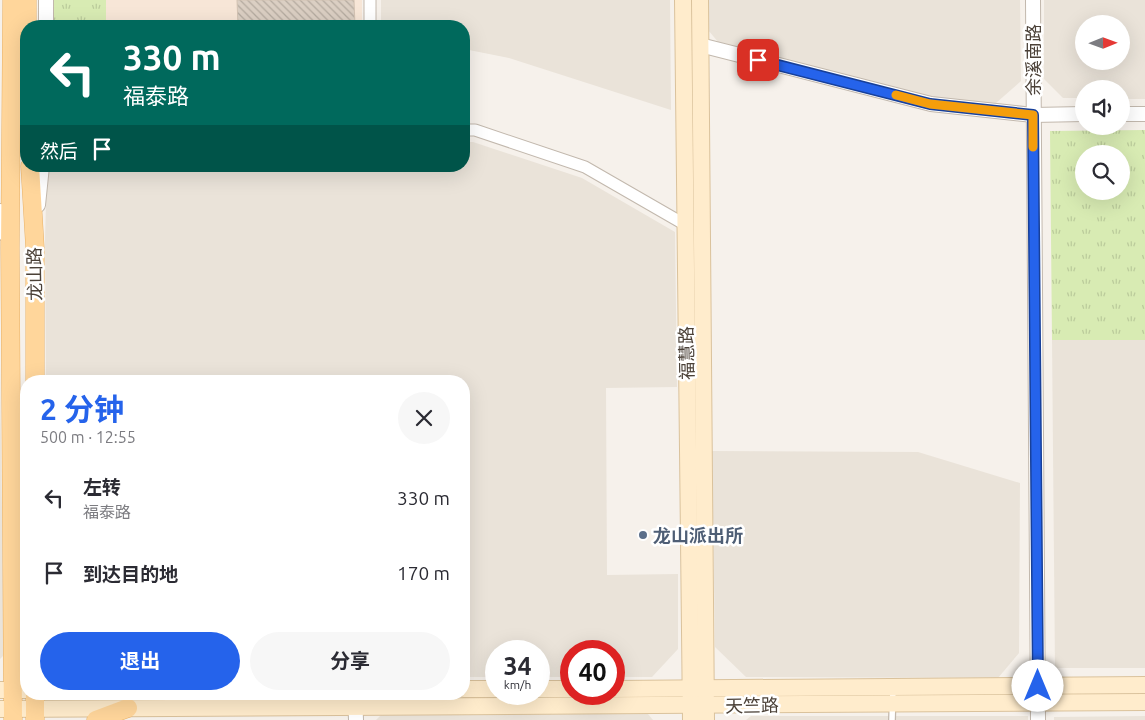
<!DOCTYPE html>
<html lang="zh">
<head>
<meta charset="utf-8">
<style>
	:root { --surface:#fff; --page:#f7f7f7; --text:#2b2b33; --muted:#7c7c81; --accent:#2563eb }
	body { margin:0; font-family:Ubuntu,"Noto Sans SC",sans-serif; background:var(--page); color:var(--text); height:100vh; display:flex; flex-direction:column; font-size:19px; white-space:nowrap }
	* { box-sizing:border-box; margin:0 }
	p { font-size:16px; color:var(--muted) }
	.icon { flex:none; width:28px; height:28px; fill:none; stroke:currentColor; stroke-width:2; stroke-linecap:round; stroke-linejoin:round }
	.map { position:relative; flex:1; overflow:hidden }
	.sheet { position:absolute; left:20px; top:375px; width:450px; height:325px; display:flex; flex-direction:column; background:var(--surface); border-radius:20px; box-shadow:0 5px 20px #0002 }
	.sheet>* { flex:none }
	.guide { position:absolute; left:20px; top:20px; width:450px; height:152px; border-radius:20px; box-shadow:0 5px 20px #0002; background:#00695c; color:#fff; overflow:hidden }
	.needle { width:32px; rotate:89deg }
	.buttons { position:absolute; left:1075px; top:15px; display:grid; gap:10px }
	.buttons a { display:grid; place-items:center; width:55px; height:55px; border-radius:50%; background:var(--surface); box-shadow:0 5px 20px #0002; font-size:25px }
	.speed { position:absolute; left:485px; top:640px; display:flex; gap:10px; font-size:25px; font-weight:700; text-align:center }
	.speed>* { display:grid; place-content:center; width:65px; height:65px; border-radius:50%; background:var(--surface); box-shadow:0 5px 20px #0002; line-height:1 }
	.speed small { font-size:12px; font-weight:400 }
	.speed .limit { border:8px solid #d22; background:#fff; color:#111 }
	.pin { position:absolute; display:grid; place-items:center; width:42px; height:42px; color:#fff; margin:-21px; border-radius:10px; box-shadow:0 2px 8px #0006 }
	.me { position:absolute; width:55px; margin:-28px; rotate:0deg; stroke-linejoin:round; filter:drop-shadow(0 0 4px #0008) }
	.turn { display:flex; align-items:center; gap:18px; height:105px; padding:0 20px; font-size:22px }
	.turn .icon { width:65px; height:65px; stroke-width:2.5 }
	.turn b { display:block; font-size:35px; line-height:42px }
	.then { display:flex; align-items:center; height:48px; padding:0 20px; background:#0003; gap:10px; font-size:19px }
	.round { display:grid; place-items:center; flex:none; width:52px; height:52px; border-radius:26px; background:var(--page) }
	.head { display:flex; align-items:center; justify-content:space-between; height:85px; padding:0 20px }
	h1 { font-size:30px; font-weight:700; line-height:38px; color:var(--accent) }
	.cta { display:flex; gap:10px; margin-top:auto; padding:10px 20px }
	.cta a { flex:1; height:58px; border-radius:30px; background:var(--accent); color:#fff; font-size:20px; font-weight:700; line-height:58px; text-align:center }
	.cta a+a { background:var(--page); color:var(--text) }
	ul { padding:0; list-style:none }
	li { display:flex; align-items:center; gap:15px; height:75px; padding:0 20px }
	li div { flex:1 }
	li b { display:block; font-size:19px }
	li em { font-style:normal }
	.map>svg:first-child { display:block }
</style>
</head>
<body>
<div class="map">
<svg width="1145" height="720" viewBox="0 0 1145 720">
	<defs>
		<pattern id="park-tufts" width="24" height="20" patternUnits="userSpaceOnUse" patternTransform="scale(1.25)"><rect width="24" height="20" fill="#d8ebb3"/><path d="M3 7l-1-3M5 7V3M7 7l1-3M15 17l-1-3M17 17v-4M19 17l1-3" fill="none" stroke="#bbcb9b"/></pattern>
		<pattern id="building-back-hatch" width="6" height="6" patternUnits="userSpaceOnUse" patternTransform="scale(1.25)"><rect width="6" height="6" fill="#dbcfc3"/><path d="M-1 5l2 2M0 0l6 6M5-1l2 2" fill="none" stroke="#b4aa9f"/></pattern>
	</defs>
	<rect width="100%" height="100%" fill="#f6f1eb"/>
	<g fill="#eae3d9" fill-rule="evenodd">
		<path d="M381 0H670L671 110 509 58 464 49V26H381Z"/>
		<path d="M708 0H1020L1021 81 996 103 929 97 719 43 708 30Z"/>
		<path d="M1044 0H1145V99H1121V89H1084V98H1063L1044 79ZM1084 24H1121V61H1084Z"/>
		<path d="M464 142H473L582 178 675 232 677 387 606 388 607 575 678 574V649L652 677H614V651H571V677H539V651H496V677H464V381H46L45 240 47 166H464Z"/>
		<path d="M1052 340H1145V668H1055Z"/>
		<path d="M0 362 4 655 0 659Z"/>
		<path d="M712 451 918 452 1020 483 1019 653 998 678 746 677 715 647Z"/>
		<path d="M385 711 648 714 653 720H376Z"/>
		<path d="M751 716H1028V720H746Z"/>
		<path d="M1145 716V720H1054V717Z"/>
	</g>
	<rect fill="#f7e6d7" x="106" y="0" width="256" height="26"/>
	<g fill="url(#park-tufts)" fill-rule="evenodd">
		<rect x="54" y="0" width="52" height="26"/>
		<path d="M1145 130V340H1052L1050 131ZM1084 154H1121V191H1084Z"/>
	</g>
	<path fill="url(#building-back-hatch)" stroke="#d3c3b3" d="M237 0H354L355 26H238Z"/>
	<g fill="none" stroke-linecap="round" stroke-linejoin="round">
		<g stroke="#c2b8ad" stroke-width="8">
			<path id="service" d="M892 720 893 687"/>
		</g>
		<g stroke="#c2b8ad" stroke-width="13">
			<g id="minor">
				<path d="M370 0V26"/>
				<path d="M464 130H475L585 167 684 224"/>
			</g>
		</g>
		<g stroke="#c2b8ad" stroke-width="16">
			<g id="tertiary">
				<path d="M1033 0 1038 720"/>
				<path d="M46 26V0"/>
				<path d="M700 45 931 104 1033 115 1084 114"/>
				<path d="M1121 114H1145"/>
				<path d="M38 205 42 166"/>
				<path d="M0 211 6 235"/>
				<path d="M355 694 356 720"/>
			</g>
		</g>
		<g stroke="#dac29c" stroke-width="18">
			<g id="secondary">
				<path d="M683 0 691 720"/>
				<path d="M700 0 706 720"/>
				<path d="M464 689H496"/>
				<path d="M539 689H571"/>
				<path d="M614 689 1145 685"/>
				<path d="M0 690H26"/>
				<path d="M0 709 1145 702"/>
			</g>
		</g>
		<g stroke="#e8b167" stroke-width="19">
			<g id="primary">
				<path d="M12 0 10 248 13 720"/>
				<path d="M27 0V26"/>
				<path d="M30 166 35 248V381"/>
				<path d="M35 720V694"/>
				<path d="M96 720 128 708"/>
			</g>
		</g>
		<use href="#service" stroke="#fff" stroke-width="5.5"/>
		<use href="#minor" stroke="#fff" stroke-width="11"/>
		<use href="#tertiary" stroke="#fff" stroke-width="14"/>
		<use href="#secondary" stroke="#ffeccc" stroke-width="16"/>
		<use href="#primary" stroke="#ffd69b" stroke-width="18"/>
	</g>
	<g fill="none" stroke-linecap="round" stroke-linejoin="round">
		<g stroke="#184099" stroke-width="12">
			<path id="route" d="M758 60 930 104 1033 115 1038 686"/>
		</g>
		<use href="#route" stroke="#2563eb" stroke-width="9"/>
		<path stroke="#f59e0b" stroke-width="9" d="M896 95 930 104 1033 115V147"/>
	</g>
	<circle fill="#5c6f8a" stroke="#fff" stroke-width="2" cx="643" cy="535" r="5"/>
	<g text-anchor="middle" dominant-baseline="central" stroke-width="5" stroke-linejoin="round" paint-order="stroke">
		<g font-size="18" fill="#4b4138" stroke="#fff">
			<text transform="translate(1033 60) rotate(-90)">余溪南路</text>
			<text transform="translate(34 274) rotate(-91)">龙山路</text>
			<text transform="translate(686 353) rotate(-91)">福慧路</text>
			<text transform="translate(752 705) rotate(-1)">天竺路</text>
		</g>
		<g font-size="18" font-weight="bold" fill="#4e5e75" stroke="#fff" text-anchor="start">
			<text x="653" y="535">龙山派出所</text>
		</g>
	</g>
</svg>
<div class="buttons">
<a><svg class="needle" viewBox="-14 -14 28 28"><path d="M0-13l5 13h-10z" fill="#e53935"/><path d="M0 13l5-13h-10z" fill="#7c7c81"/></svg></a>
<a><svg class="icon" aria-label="sound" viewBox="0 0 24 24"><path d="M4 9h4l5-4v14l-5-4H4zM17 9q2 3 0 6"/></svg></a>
<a><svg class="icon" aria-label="search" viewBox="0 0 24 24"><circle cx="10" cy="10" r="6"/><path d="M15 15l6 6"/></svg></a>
</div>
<div class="speed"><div>34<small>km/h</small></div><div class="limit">40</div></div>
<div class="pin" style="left:758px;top:60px;background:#d93025"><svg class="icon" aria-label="arrive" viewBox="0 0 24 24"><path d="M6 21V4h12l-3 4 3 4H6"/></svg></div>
<svg class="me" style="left:1038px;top:686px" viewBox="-20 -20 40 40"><circle r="19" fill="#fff"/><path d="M0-13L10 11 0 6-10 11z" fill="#2563eb"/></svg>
<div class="guide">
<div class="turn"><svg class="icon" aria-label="left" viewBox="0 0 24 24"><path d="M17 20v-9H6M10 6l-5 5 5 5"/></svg><div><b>330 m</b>福泰路</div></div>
<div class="then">然后<svg class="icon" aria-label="arrive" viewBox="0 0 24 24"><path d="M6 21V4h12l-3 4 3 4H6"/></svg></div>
</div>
<section class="sheet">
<div class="head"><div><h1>2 分钟</h1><p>500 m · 12:55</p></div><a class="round"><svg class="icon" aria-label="close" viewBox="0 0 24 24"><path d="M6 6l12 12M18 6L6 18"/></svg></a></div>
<ul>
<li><svg class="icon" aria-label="left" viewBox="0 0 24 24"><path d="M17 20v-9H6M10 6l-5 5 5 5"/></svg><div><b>左转</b><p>福泰路</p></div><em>330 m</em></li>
<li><svg class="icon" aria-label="arrive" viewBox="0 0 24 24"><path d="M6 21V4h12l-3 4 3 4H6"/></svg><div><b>到达目的地</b></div><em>170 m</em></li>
</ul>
<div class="cta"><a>退出</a><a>分享</a></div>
</section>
</div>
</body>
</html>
